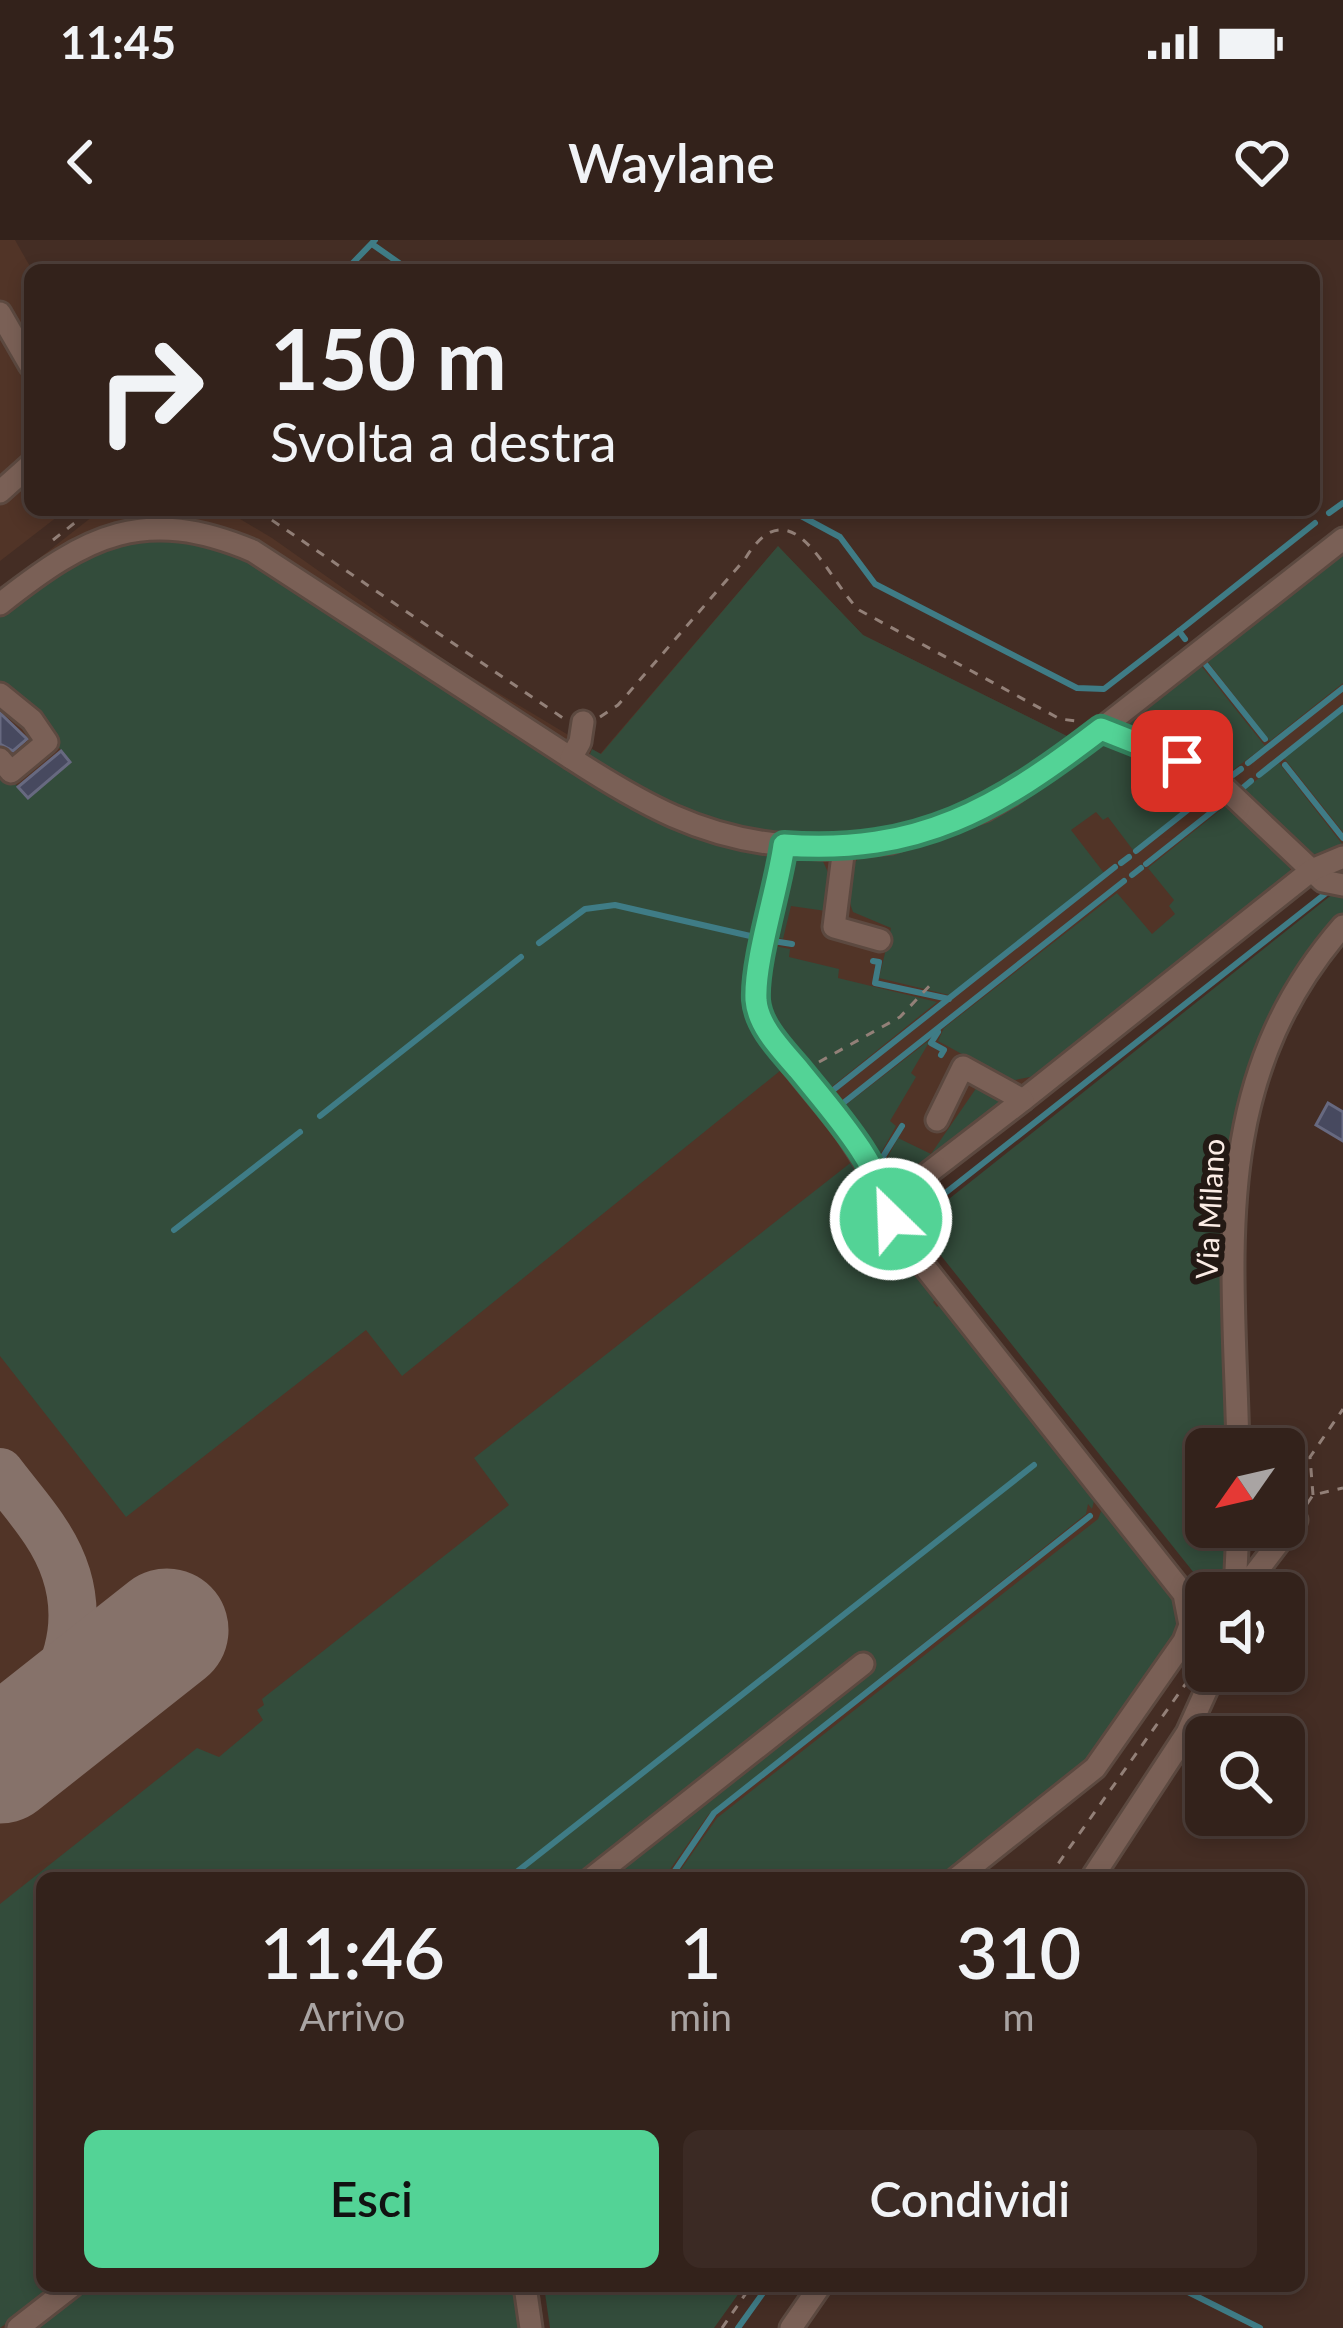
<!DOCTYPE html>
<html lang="it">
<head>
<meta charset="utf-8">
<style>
	:root { --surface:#33221b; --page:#3b2a24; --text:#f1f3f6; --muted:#a9a4a3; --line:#4e3f3a; --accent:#53d396 }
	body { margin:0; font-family:Lato,sans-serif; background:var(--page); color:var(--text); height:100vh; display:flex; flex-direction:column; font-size:45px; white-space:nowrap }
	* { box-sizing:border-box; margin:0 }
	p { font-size:39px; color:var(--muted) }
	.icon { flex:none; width:66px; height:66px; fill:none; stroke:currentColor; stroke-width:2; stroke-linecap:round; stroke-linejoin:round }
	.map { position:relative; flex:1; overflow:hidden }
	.details { position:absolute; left:36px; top:1632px; width:1269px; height:420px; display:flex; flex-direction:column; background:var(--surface); border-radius:18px; box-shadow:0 6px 18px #0003,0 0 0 3px var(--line) }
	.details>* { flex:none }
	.guide { position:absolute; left:24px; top:24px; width:1296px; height:252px; border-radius:18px; box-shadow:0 6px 18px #0003,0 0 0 3px var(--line); background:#33221b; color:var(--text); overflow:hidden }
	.needle { width:78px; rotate:236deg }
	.buttons { position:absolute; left:1185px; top:1188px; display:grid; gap:24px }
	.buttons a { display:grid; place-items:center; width:120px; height:120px; border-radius:18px; background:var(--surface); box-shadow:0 6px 18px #0003,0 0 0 3px var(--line); font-size:60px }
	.pin { position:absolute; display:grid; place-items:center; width:102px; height:102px; color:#fff; margin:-51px; border-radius:24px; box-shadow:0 6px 18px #0006 }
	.me { position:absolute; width:132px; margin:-66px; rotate:336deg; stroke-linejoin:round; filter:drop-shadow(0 0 9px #0008) }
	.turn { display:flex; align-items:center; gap:42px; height:252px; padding:0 48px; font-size:54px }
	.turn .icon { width:156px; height:156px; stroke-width:2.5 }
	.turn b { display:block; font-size:84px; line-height:102px }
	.eta { display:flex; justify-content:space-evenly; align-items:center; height:204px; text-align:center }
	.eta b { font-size:72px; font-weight:600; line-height:84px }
	.action { display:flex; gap:24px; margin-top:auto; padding:24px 48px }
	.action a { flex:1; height:138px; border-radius:18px; background:var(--accent); color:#111; font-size:48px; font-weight:600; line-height:138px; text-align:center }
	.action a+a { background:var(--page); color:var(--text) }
	.status { display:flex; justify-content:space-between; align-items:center; height:84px; padding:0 60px; background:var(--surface); direction:ltr }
	.status svg { height:33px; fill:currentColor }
	header { display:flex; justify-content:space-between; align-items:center; height:156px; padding:0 48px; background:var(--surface); font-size:54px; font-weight:600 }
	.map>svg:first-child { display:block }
</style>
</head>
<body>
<div class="status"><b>11:45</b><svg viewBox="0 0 49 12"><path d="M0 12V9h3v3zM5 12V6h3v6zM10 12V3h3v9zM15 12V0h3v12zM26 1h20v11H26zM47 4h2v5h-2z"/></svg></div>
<header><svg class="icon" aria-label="back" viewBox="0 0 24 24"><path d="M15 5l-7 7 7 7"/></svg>Waylane<svg class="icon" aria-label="heart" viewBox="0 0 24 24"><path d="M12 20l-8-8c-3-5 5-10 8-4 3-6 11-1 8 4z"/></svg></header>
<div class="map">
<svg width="1343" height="2088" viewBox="0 0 1343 2088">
	<rect width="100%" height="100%" fill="#442d24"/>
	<g fill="#513427">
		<path d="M0 0H15L32 30 30 270H66L0 321Z"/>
		<path d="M118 270H225L272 298 455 427 600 514 778 306 863 395 1071 498 1343 284V632L1320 631 899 966 903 980 1205 1362 1199 1396 1092 1540 970 1638H42V2046H539L544 2088H0V349L97 273Z"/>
	</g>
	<g fill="#334c3b">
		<path d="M160 294 232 308 616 557 765 613 771 622 755 731 786 826 402 1136 366 1090 126 1277 0 1116V526L28 558 70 522 34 475 0 443V373L47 335 107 304Z"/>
		<path d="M778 306 863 395 1071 498 1022 540 947 579 850 601 776 597 696 581 587 522 592 509 601 514Z"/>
		<path d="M1343 306V443L1270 501 1204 417Z"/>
		<path d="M1198 422 1265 506 1222 538 1121 491V481Z"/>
		<path d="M1343 471V592L1284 518Z"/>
		<path d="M1101 500 1213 547 1133 610 1108 577 1103 580 1096 572 1071 590 1104 633 949 755 879 738 891 688 853 672C847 657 845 631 858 619 870 607 895 609 911 601 975 570 1037 534 1101 500Z"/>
		<path d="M1279 523 1343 605V610L1307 615 1237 555Z"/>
		<path d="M1228 564 1290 620V637L1040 835 1015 840 1004 837 938 801 944 788 1117 653 1152 694 1175 674 1169 666 1174 660 1148 628Z"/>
		<path d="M802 614 820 615 832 641 826 671 791 666 783 699 773 696 787 628Z"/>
		<path d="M1334 653 1343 654V678L1248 841 1230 1209H1206V1287H1230L1224 1353H1210L923 993 920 982Z"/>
		<path d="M770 705 790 709 789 717 839 729 838 738 937 762 824 853 766 777 764 739Z"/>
		<path d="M931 799 911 833 916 837 890 881 896 886 877 920 884 924 898 898 931 914 977 847 983 845 999 858 997 869 908 939 887 940 835 866 839 862 843 867Z"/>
		<path d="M858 917 877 970 942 1054 933 1062 937 1067 944 1061 1096 1253 1092 1269 1088 1264 1086 1274 708 1575 664 1638H600L856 1421 579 1638H42V2046H58L0 2088V1664L197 1508 219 1517 263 1480 257 1470 264 1465 262 1459 509 1265 474 1218Z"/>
		<path d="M1104 1264C1136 1304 1195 1352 1171 1406L1087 1524 947 1638H675L717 1578 1098 1279Z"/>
		<path d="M81 2046H518L524 2088H27Z"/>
		<path d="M544 2046H744L714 2088H550Z"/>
	</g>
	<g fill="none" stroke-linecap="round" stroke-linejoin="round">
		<g stroke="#3f7c86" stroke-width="6">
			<path d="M372 4 409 30"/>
			<path d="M346 30 375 0"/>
			<path d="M790 270 840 297 875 344 1077 448 1104 449 1179 391"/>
			<path d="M1329 273 1343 263"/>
			<path d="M1185 399 1179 391 1315 283"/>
			<path d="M1202 420 1265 499"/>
			<path d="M1248 523 1343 448"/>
			<path d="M1285 525 1343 598"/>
			<path d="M1259 535 1343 468"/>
			<path d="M1226 540 1241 529"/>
			<path d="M1239 551 1251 541"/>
			<path d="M1136 611 1213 550"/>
			<path d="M1121 623 1129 617"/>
			<path d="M1146 624 1223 563"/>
			<path d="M1132 635 1141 628"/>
			<path d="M773 701 792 704"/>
			<path d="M539 703 585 669 615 665 759 698"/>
			<path d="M873 721 879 722 875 743 949 759"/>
			<path d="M938 792 931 803 944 810 941 815"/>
			<path d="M832 851 1115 627"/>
			<path d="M842 864 1124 641"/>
			<path d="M320 876 521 717"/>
			<path d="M879 923 902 886"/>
			<path d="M925 969 1330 650"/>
			<path d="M174 990 300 892"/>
			<path d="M509 1638 1034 1225"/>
			<path d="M670 1638 714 1573 1090 1276"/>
			<path d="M1176 2046 1260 2088"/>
			<path d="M738 2088 768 2046"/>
		</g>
		<path stroke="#86726a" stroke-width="48" d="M0 1232C15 1252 32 1271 45 1291 102 1376 62 1450 5 1518"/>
		<path stroke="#86726a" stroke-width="123" d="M0 1522 167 1390"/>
	</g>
	<g fill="#47495f" stroke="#676980" stroke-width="3">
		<path d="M0 473 27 499 13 511 0 504Z"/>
		<path d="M61 511 70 522 28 558 18 547Z"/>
		<path d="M1328 863 1343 872V901L1316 885Z"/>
	</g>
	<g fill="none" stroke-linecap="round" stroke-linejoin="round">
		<g stroke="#5c4940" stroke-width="27">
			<g id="minor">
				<path d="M0 73 30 125"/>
				<path d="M0 252 30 225"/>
				<path d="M0 364C87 295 144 265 253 311L571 518"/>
				<path d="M0 454 32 480 47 502 11 532 0 519"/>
				<path d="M583 482 580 502 571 518C640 563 703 599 787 605 806 607 825 610 844 607"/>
				<path d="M1101 489 1212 536 1323 641 1343 645"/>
				<path d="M784 605C778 647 753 724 756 761 760 797 830 865 851 899 865 920 877 942 888 964"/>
				<path d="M880 700 834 687 844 607 891 602 984 570 1010 555 1101 489 1343 299"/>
				<path d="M1023 860 1312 630 1343 617"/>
				<path d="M937 880 963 827 1023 860 888 964 897 992 1184 1354 1190 1385 1184 1401 1095 1528 957 1638"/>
				<path d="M1238 1209C1234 1017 1206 843 1343 686"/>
				<path d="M1235 1353 1238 1287"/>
				<path d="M1240 1353 1296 1280 1284 1276"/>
				<path d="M592 1638 863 1424"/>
				<path d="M1092 1638 1187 1493 1215 1431"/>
				<path d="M525 2046 531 2088"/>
				<path d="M18 2088 72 2046"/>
				<path d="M791 2088 820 2046"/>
			</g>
		</g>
		<g stroke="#938078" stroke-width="3" stroke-dasharray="9 9" stroke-linecap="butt">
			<path d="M257 270 563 478"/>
			<path d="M53 300 91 270"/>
			<path d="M600 477 618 465 745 319C792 242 826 338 859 370L1060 479 1077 481"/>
			<path d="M819 822 900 777 934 741"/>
			<path d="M1313 1255 1310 1217 1343 1169"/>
			<path d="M1307 1264 1313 1255 1343 1248"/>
			<path d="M1048 1638 1189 1439"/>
			<path d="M722 2088 751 2046"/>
		</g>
		<use href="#minor" stroke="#7a6056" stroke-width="21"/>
	</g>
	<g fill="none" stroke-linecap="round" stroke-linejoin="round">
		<g stroke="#368962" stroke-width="30">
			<path id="route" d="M891 979C881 924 833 872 799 830 783 811 758 787 756 760 754 720 778 649 784 605 919 615 998 568 1101 489L1182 521"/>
		</g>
		<use href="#route" stroke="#53d396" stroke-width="21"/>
	</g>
	<g text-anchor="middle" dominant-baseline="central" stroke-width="12" stroke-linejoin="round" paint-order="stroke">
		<g font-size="30" fill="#fbece5" stroke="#231914">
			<text transform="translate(1209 969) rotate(-87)">Via Milano</text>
		</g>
	</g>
</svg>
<div class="buttons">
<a><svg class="needle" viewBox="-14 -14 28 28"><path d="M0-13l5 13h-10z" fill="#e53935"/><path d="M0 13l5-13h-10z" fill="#a9a4a3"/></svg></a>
<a><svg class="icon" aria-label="sound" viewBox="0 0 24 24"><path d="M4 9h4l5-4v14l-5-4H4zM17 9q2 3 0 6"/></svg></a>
<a><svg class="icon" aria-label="search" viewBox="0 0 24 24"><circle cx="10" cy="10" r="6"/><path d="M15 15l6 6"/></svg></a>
</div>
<div class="pin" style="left:1182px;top:521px;background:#d93025"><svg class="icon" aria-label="arrive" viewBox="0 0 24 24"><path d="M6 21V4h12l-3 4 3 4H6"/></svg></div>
<svg class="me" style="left:891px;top:979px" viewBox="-20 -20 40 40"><circle r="17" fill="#53d396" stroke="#fff" stroke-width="3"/><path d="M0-11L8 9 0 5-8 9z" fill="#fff"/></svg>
<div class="guide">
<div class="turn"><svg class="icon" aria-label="right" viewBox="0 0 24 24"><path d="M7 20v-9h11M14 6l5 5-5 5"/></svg><div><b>150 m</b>Svolta a destra</div></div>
</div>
<section class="details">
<div class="eta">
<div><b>11:46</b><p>Arrivo</p></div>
<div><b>1</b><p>min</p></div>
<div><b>310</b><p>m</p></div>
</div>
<div class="action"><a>Esci</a><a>Condividi</a></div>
</section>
</div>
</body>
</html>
